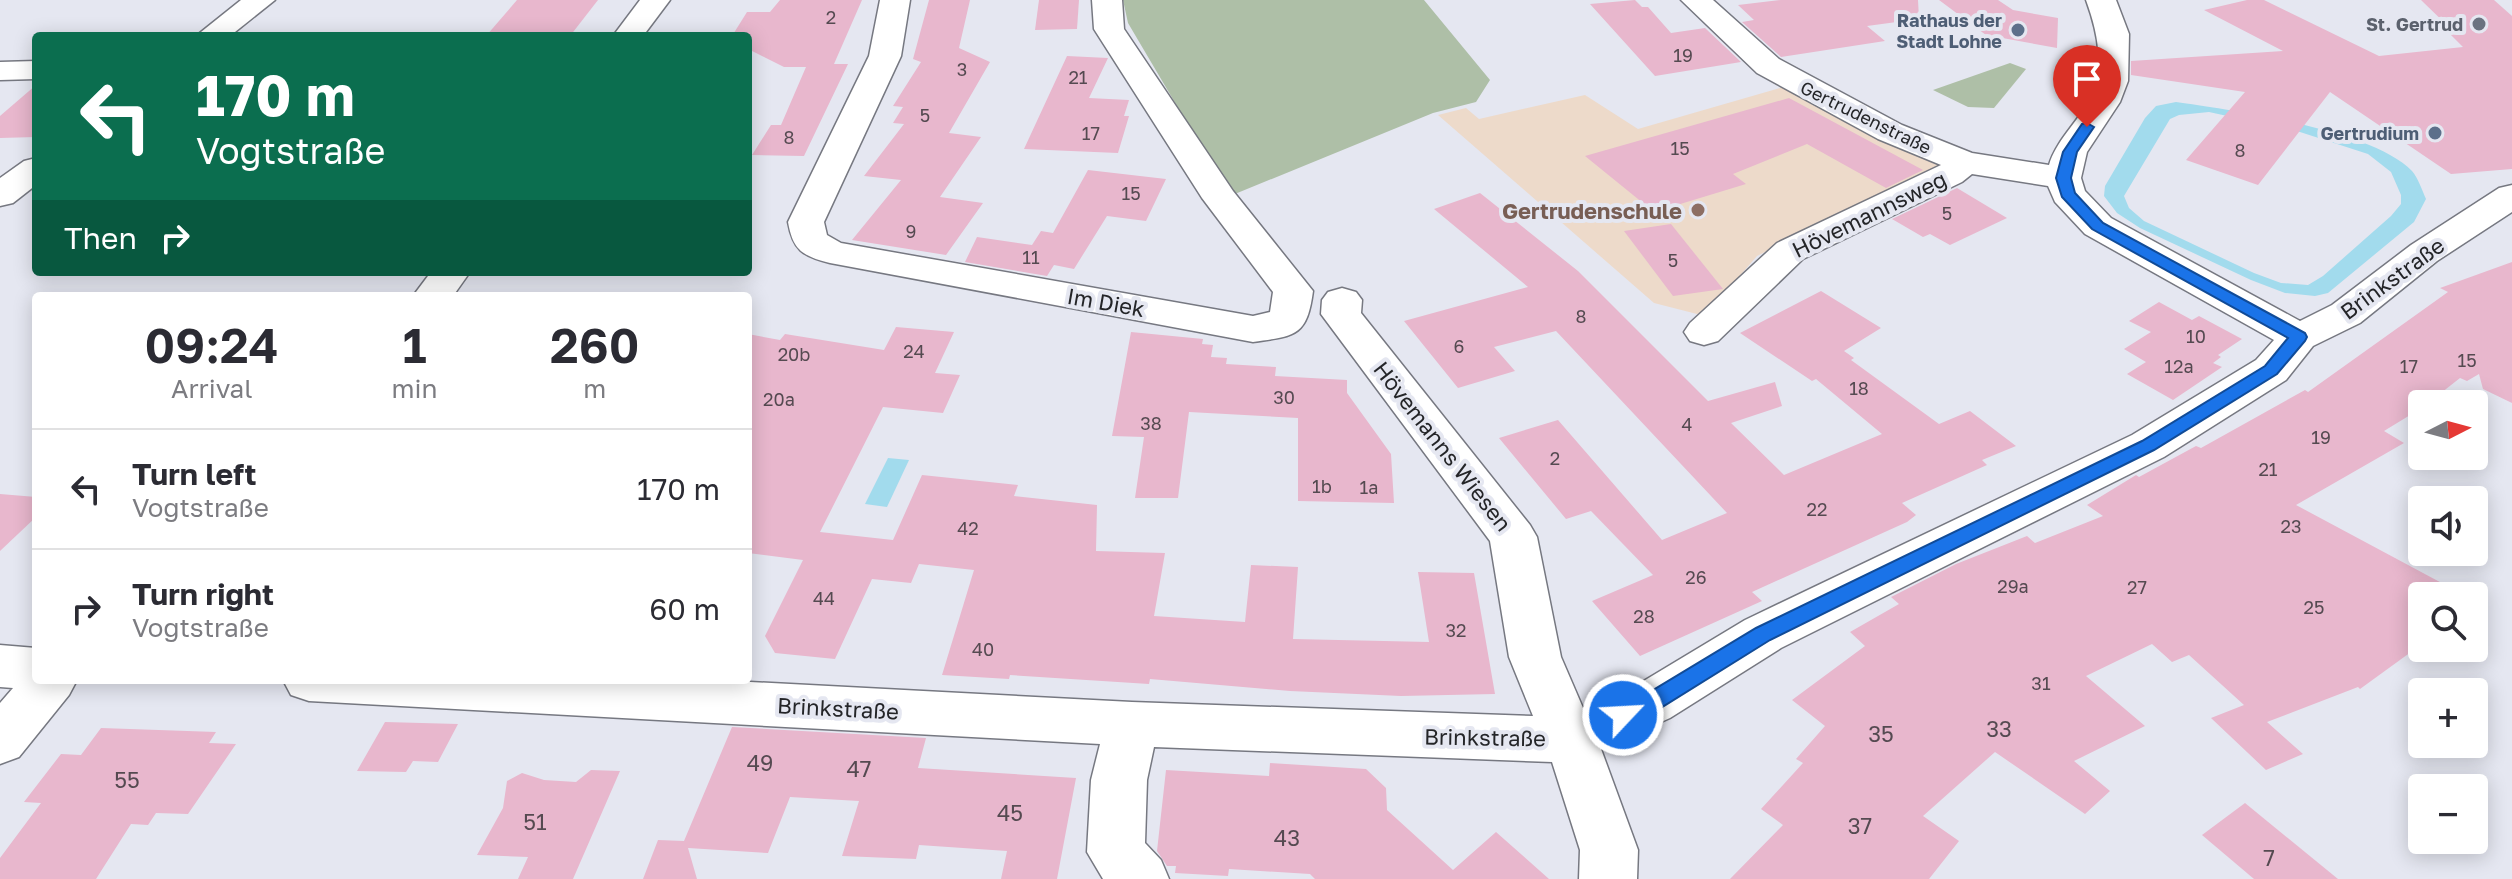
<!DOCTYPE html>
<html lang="en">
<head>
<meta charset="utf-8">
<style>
	:root { --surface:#fff; --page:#f2f2f3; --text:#2b2b33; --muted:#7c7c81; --line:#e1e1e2 }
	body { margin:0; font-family:"Golos Text",sans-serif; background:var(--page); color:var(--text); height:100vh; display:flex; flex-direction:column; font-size:30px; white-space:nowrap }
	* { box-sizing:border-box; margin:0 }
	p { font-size:26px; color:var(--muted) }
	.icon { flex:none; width:44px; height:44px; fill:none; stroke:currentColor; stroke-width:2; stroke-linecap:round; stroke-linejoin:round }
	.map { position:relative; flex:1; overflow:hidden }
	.panel { position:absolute; left:32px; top:292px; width:720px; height:392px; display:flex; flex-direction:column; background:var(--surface); border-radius:8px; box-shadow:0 4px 20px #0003 }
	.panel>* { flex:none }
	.hud { position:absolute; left:32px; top:32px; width:720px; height:244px; border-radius:8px; box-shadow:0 4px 20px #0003; background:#0b6e4f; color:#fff; overflow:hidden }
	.needle { width:52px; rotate:84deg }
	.tools { position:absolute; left:2408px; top:390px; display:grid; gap:16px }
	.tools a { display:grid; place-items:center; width:80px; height:80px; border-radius:8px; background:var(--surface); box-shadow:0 4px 20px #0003; font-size:40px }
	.pin { position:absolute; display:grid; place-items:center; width:68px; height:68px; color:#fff; margin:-82px -34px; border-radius:50% 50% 50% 0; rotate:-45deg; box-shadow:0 0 8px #0007 }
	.pin .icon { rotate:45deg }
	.me { position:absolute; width:88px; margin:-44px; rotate:65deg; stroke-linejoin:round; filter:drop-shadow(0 0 6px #0008) }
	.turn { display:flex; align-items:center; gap:28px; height:168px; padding:0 32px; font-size:36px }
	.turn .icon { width:104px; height:104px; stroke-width:2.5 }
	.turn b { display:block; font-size:56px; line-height:68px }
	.then { display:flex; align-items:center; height:76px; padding:0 32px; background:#0003; gap:16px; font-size:30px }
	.eta { display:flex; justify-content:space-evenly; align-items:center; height:136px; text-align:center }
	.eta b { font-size:48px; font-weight:600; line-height:56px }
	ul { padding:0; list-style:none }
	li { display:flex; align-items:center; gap:24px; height:120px; padding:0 32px; border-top:2px solid var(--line) }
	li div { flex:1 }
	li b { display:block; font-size:30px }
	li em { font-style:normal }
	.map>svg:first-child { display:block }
</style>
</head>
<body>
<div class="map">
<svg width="2512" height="879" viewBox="0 0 2512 879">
	<rect width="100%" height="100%" fill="#e5e7f1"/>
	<path fill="#eddaca" d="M1790 85 1939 165 1757 256 1710 310 1697 314 1654 303 1438 115 1466 108 1479 119 1585 95 1638 129Z"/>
	<g fill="#aebfa7">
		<path d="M1123 0H1424L1490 80 1476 102 1433 113 1230 196 1128 23Z"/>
		<path d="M2010 63 2026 69 1994 108 1968 107 1933 90Z"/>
	</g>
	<g fill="#a2dbed" fill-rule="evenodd">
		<path d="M2176 102C2233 110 2373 130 2412 171 2418 178 2422 190 2426 199L2414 222 2328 293 2315 296 2285 293 2251 280 2140 228 2117 213 2104 196 2105 186 2145 118 2156 106ZM2209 112 2300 132 2368 154 2391 172 2401 195V204L2391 216 2323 276 2308 285 2281 283 2254 273 2144 221 2129 208 2124 196 2170 119 2179 115Z"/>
		<path d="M888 458 909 460 887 507 865 504Z"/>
	</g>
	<g fill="#e8b7cd">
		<path d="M517 0H598L570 36H486Z"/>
		<path d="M780 0H862L834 64H848L804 156 752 155 771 125H781L806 67H784L748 49V36H732L747 12H770Z"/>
		<path d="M929 0H970L959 48 990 62 949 133 981 137 940 197 983 203 946 255 852 240 901 180 864 176 904 124 893 123 903 107 893 106 921 62 913 59Z"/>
		<path d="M1039 0H1079L1077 29 1035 30Z"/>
		<path d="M1635 0 1642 7H1648L1671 33 1705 28 1741 62 1655 76 1590 4Z"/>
		<path d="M1781 0H1918L1919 19 1867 26 1885 41 1781 57 1742 22 1754 20 1738 5Z"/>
		<path d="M1939 0H1998L2013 10 2058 18 2057 48 1986 35Z"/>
		<path d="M2247 0H2264L2379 56 2463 47 2448 32H2454L2421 0H2494L2512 16V169L2451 174 2330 92 2258 185 2186 160 2245 92 2131 75V61L2283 51 2204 10Z"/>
		<path d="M1067 56 1108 58 1089 98 1129 100 1124 116H1129L1118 153 1024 149Z"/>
		<path d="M36 85V137L0 138V116Z"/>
		<path d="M1789 98 1923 170 1886 188 1807 144 1733 174 1746 184 1654 212 1585 156Z"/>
		<path d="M1088 170 1166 179 1146 221 1107 216 1074 269 1054 265 1047 276 965 262 977 237 1032 245 1041 231 1053 233Z"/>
		<path d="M1957 188 2007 218 1950 245 1930 234 1923 237 1892 219Z"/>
		<path d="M1480 193 1578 271 1708 401 1775 382 1782 406 1731 423 1784 475 1882 434 1816 379 1812 381 1740 333 1821 291 1881 328 1844 351 1854 358 1851 360 1939 424 1970 411 2016 446 1982 460 1987 465 1902 503 1916 515 1907 522 1752 592 1762 601 1640 656 1592 601 1653 575 1591 511 1566 519 1499 438 1558 420 1662 540 1727 513 1556 331 1494 347 1515 371 1458 388 1404 321 1528 287 1434 209Z"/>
		<path d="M1671 224 1723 289 1673 296 1624 231Z"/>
		<path d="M2512 262V403L2483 389 2479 374 2467 381 2460 378 2427 404H2422L2420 409 2384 431 2404 443 2296 505 2466 596H2422V644L2360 689 2358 687 2267 722 2303 754 2266 770 2211 718 2244 705 2189 655 2172 662 2152 644 2086 676 2145 726 2074 761 2110 791 2085 814 1995 752 1923 816 1959 841 1929 879H1730L1783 825 1761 809 1803 763 1796 759 1825 726 1792 700 1865 646 1850 632 1899 604 1891 597 1956 564 2027 536 2035 543 2103 516 2087 505 2136 475 2139 477 2196 446 2201 448 2305 390 2308 392 2448 292 2440 288Z"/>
		<path d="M2159 302 2192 320 2199 316 2242 339 2218 355 2221 357 2213 363 2222 367 2173 400 2127 374 2146 362 2124 349 2151 332 2129 321Z"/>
		<path d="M896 327 954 332 935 373 960 375 943 413 883 407 820 532 893 540 922 475 1018 485 1014 496 1097 505 1096 551 1165 553 1154 616 1245 622 1251 565 1298 567 1293 639 1429 642 1418 572 1474 573 1495 694 1401 696 1290 691 1150 679 1149 684 1010 675 1009 679 942 675 974 570 919 564 911 583 872 579 835 659 775 653 765 636 803 560 748 553V334L780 340 785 334 884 350Z"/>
		<path d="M1131 332 1203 339 1202 344 1213 345 1211 357 1227 358 1226 364 1276 367 1275 376 1347 380V393L1391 454 1394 503 1298 501V418L1189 412 1178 498H1135L1144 437 1112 436Z"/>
		<path d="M0 494 36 497V517L0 551Z"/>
		<path d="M385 722 458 724 438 762 413 761 406 772 357 771Z"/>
		<path d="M732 727 926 738 918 768 1076 778 1057 879H1001L1007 851 919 845 916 859 842 856 859 801 790 797 768 853 688 848 697 879H643L658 840 684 841Z"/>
		<path d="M101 728 216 732 209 743 236 744 188 814 156 813 148 825 131 824 96 879H0V858L41 803 24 802 61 754 81 755Z"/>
		<path d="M1270 763 1366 769 1386 788 1387 810 1453 870 1496 832 1549 879H1315L1310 874 1229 869 1228 876 1175 873 1176 866H1167L1157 851 1166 770 1269 776Z"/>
		<path d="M591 770 620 771 573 879H518L528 857 477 855 503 808 507 781 522 773 544 780 576 782Z"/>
		<path d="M2245 803 2338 879H2254L2202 835Z"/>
	</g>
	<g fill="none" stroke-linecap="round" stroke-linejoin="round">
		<g stroke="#767881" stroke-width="3">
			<g id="minor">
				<path d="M241 0H275L230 36H196Z"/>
				<path d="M640 0H670L643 36H613Z"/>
				<path d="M880 0H910L901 56 824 222 827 235 841 243 1253 316 1270 312 1273 292 1202 198 1094 29 1092 0H1122L1124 29 1233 191 1313 291C1307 336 1296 336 1253 342L830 263C802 256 793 250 788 222L869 56Z"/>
				<path d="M1681 0H1713L1779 59 1902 125 1972 153 2049 165C2056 141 2076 124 2088 102 2106 69 2098 33 2086 0H2116L2129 34 2128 81 2120 102 2087 152 2081 178 2085 191 2111 218 2300 321 2332 305 2411 245 2499 188 2512 185V212L2437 261 2360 323 2313 346 2286 380 2164 457 1781 648 1670 718 1601 749 1638 850 1637 879H1579L1580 850 1552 762 1154 747 1147 780 1145 843 1161 860 1169 879H1103L1087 852 1091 780 1100 744 309 701 291 695 283 680H714L1132 702 1533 716 1509 657 1490 541 1321 314 1322 300 1328 292 1342 288 1356 292 1362 300 1361 313 1530 525 1537 537 1561 657 1583 708 1632 688 1745 620 2132 435 2256 360 2274 340 2085 234 2055 202 2048 186 1972 174 1962 182 1803 259 1718 341 1704 345 1690 341 1684 332 1690 323 1777 243 1941 165 1878 139 1757 73Z"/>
				<path d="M36 61V79L0 80V62Z"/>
				<path d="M36 158V185L13 203 0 206V178L24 161Z"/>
				<path d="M431 272H470L453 296H413Z"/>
				<path d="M0 645 36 648V680H77L69 695 19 757 0 764V703L13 688 0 687Z"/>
			</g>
		</g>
		<use href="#minor" fill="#fff" fill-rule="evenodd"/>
	</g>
	<path fill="#1a73e8" stroke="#114b97" stroke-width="2" d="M2087 123 2094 127 2077 152 2071 178 2075 193 2103 223 2305 333 2307 337 2305 341 2277 374 2154 450 1770 640 1659 709 1623 724 1615 721 1612 715 1615 708 1643 696 1756 628 2142 441 2265 366 2288 338 2092 229 2062 197 2056 178 2063 152 2082 124Z"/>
	<circle fill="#6b7280" stroke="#e5e7f1" stroke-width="3" cx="2479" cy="24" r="8"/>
	<g fill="#5c6f8a" stroke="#e5e7f1" stroke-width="3">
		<circle cx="2018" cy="30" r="8"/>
		<circle cx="2435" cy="133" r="8"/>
	</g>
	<circle fill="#8d6e63" stroke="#e5e7f1" stroke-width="3" cx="1698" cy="210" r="8"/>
	<g text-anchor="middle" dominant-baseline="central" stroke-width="8" stroke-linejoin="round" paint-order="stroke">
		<g font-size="18" fill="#554a51">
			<text x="831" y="17">2</text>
			<text x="1683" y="55">19</text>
			<text x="962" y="69">3</text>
			<text x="1078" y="77">21</text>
			<text x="925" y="115">5</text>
			<text x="1091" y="133">17</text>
			<text x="789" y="137">8</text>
			<text x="1680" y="148">15</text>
			<text x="2240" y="150">8</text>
			<text x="1131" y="193">15</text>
			<text x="1947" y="213">5</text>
			<text x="911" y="231">9</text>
			<text x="1031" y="257">11</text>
			<text x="1673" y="260">5</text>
			<text x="1581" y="316">8</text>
			<text x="2196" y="336">10</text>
			<text x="1459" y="346">6</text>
			<text x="914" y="351">24</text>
			<text x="794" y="354">20b</text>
			<text x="2467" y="360">15</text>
			<text x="2179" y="366">12a</text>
			<text x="2409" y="366">17</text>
			<text x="1859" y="388">18</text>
			<text x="1284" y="397">30</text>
			<text x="779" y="399">20a</text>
			<text x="1151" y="423">38</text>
			<text x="1687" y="424">4</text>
			<text x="2321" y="437">19</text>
			<text x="1555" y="458">2</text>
			<text x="2268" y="469">21</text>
			<text x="1322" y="486">1b</text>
			<text x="1369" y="487">1a</text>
			<text x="1817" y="509">22</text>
			<text x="2291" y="526">23</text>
			<text x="968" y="528">42</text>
			<text x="1696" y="577">26</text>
			<text x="2013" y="586">29a</text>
			<text x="2137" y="587">27</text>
			<text x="824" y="598">44</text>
			<text x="2314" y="607">25</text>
			<text x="1644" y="616">28</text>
			<text x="1456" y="630">32</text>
			<text x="983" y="649">40</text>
			<text x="2041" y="683">31</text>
		</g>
		<g font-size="18" font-weight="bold" fill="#4e5e75" stroke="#e5e7f1" text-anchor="end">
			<text x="2002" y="20">Rathaus der<tspan x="2002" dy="21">Stadt Lohne</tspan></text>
			<text x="2419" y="133">Gertrudium</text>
		</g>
		<g font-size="18" font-weight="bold" fill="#5b616d" stroke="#e5e7f1" text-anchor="end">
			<text x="2463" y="24">St. Gertrud</text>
		</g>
		<g font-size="18" fill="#242528" stroke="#e5e7f1">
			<text transform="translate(1866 117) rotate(26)">Gertrudenstraße</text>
		</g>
		<g font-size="22" font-weight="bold" fill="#785e54" stroke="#e5e7f1" text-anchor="end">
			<text x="1682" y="210">Gertrudenschule</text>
		</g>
		<g font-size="22" fill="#242528" stroke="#e5e7f1">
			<text transform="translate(1869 214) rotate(-26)">Hövemannsweg</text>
			<text transform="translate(2392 278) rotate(-36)">Brinkstraße</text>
			<text transform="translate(1106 302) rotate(10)">Im Diek</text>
			<text transform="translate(1443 446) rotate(52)">Hövemanns Wiesen</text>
			<text transform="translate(838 708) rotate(3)">Brinkstraße</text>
			<text transform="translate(1485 737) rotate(1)">Brinkstraße</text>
		</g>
		<g font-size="22" fill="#554a51">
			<text x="1999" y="728">33</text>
			<text x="1881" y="733">35</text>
			<text x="760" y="762">49</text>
			<text x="859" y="768">47</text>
			<text x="127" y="779">55</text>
			<text x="1010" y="812">45</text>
			<text x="535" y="821">51</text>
			<text x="1860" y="825">37</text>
			<text x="1287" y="837">43</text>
			<text x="2269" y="857">7</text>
		</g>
	</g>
</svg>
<div class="tools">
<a><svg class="needle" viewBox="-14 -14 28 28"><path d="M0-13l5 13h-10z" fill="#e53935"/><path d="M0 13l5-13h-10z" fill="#7c7c81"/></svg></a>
<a><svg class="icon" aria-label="sound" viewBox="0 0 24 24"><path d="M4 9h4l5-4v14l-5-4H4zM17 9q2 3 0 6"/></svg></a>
<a><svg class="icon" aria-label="search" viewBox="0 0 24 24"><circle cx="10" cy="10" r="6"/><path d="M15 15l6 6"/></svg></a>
<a>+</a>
<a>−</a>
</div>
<div class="pin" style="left:2087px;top:127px;background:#d93025"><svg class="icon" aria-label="arrive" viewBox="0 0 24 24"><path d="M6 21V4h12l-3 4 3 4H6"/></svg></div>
<svg class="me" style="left:1623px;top:715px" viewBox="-20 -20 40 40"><circle r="17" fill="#1a73e8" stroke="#fff" stroke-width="3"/><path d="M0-11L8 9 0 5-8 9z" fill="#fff"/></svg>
<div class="hud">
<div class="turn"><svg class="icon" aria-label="left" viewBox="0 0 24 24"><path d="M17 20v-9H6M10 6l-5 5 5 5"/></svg><div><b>170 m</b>Vogtstraße</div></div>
<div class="then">Then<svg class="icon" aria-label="right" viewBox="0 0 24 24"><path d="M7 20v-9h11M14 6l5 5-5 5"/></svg></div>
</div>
<section class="panel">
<div class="eta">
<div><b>09:24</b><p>Arrival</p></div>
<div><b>1</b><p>min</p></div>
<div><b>260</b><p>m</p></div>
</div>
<ul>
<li><svg class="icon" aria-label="left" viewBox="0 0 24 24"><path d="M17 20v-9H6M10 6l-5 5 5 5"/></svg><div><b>Turn left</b><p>Vogtstraße</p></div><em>170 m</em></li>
<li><svg class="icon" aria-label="right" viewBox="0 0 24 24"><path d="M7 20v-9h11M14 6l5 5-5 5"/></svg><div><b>Turn right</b><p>Vogtstraße</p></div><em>60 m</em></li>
</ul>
</section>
</div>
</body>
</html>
